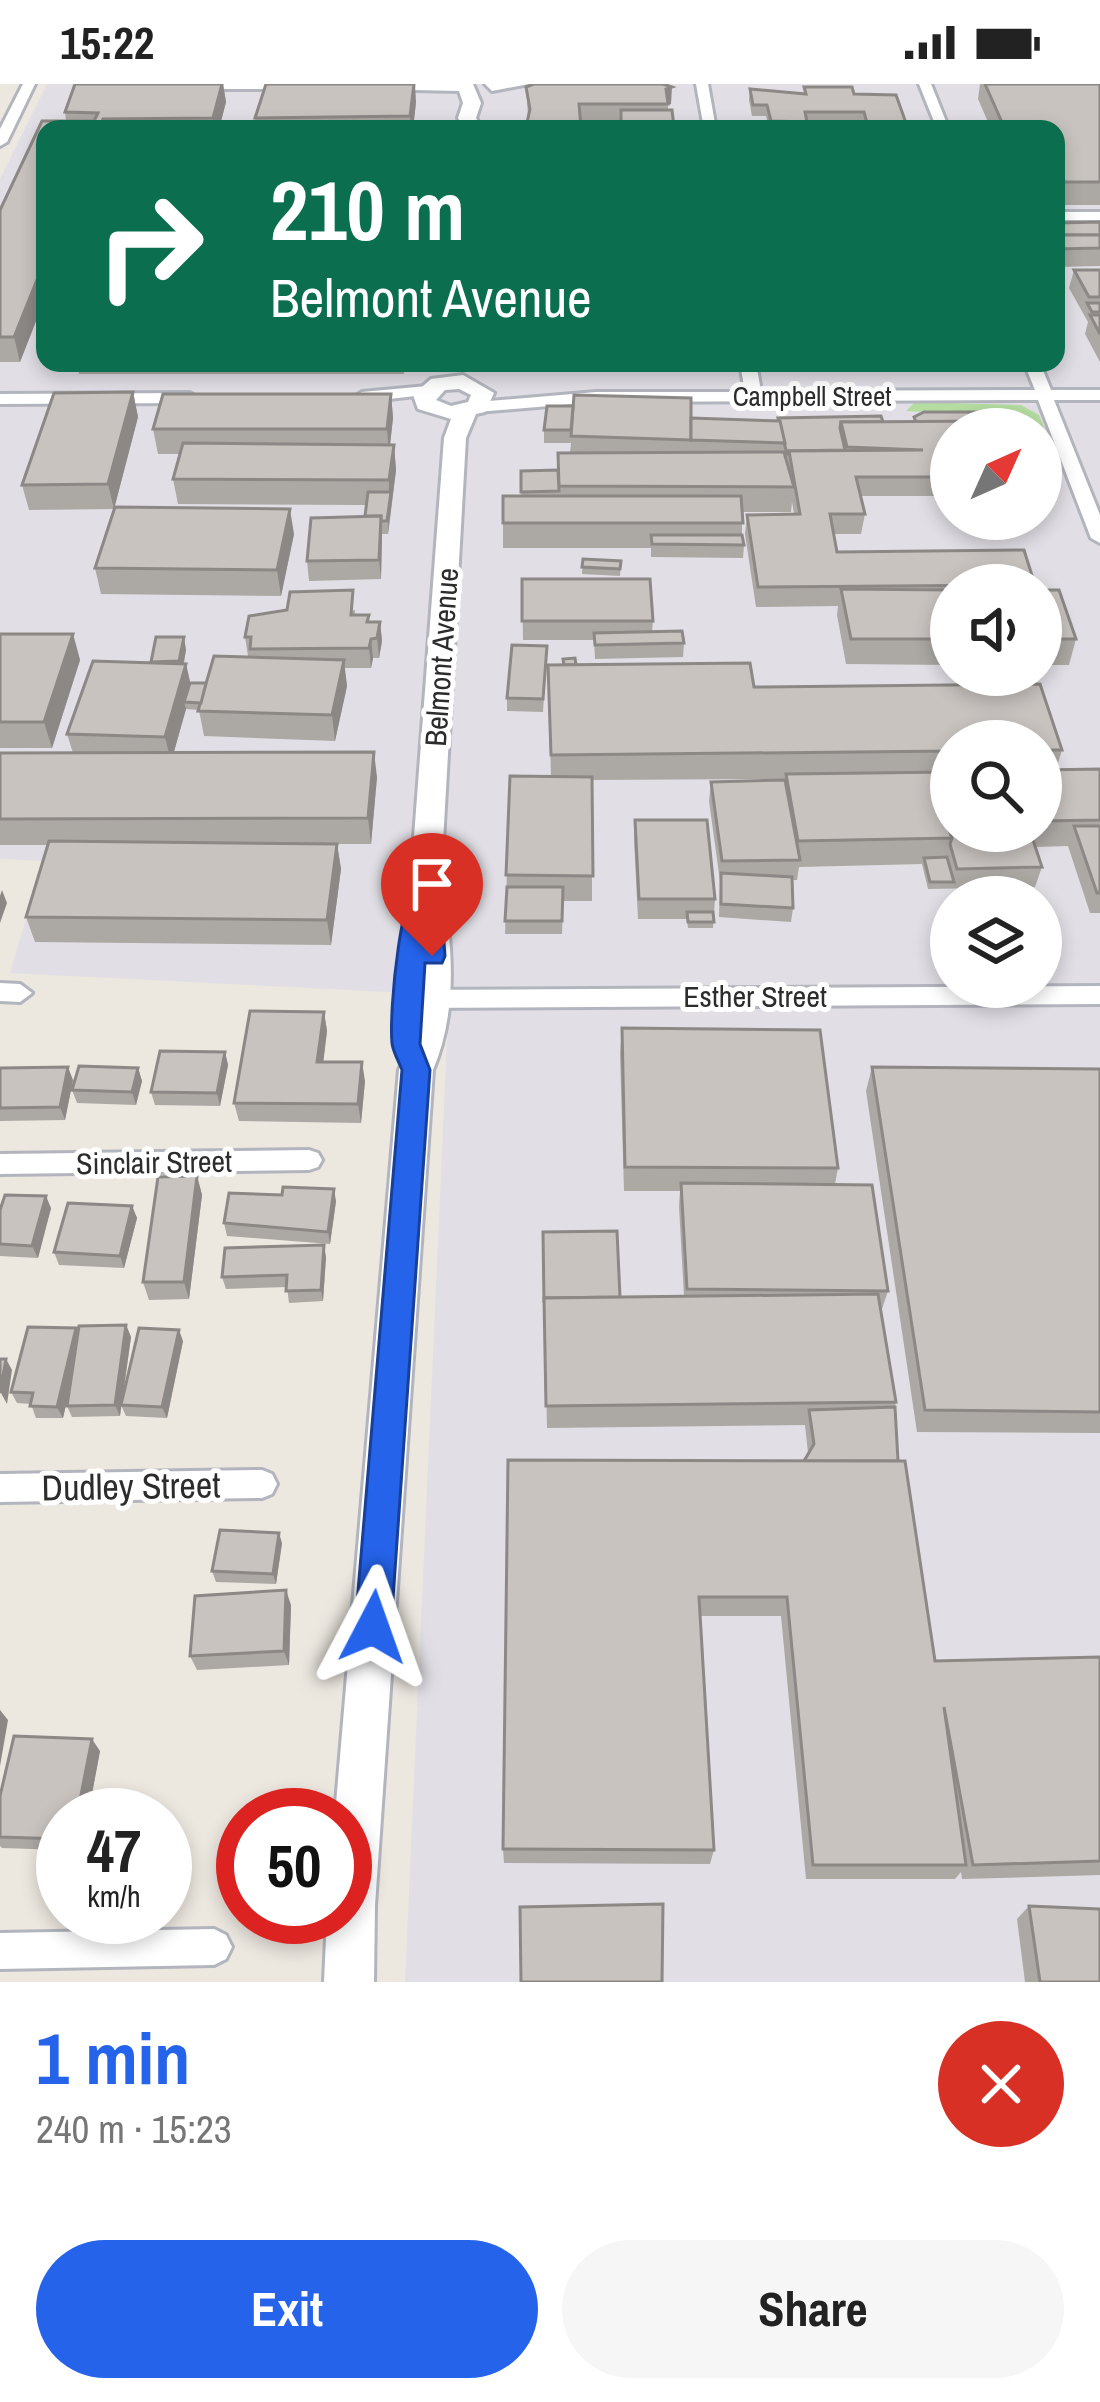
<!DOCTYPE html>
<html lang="en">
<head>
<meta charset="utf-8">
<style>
	:root { --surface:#fff; --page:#f6f6f6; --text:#222; --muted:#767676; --accent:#2563eb }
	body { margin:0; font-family:"Archivo Narrow",sans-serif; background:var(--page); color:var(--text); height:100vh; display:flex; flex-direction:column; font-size:45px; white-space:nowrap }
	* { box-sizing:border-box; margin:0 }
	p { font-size:39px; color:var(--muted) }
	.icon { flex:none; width:66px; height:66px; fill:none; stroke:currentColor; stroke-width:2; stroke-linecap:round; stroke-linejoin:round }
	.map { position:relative; height:1898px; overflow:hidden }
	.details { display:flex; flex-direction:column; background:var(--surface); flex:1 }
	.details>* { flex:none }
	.top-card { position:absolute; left:36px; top:36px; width:1029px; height:252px; border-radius:24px; box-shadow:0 6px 18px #0003; background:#0b6e4f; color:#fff; overflow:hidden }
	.needle { width:78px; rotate:45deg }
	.tools { position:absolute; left:930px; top:324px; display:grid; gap:24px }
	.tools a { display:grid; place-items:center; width:132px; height:132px; border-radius:50%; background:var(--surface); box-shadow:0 6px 18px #0003; font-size:60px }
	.speed { position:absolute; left:36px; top:1704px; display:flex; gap:24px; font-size:60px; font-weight:700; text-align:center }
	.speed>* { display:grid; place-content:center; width:156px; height:156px; border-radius:50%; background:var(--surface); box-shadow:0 6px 18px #0003; line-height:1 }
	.speed small { font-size:30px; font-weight:400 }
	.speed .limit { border:18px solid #d22; background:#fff; color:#111 }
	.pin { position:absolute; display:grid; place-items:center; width:102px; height:102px; color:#fff; margin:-123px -51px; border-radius:50% 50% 50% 0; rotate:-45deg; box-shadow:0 0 12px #0007 }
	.pin .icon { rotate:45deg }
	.me { position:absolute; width:132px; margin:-66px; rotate:4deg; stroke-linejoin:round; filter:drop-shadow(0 0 9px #0008) }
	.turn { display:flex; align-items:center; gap:42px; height:252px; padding:0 36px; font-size:54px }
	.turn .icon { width:156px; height:156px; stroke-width:2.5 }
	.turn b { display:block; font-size:84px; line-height:102px }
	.round { display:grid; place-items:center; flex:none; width:126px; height:126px; border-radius:63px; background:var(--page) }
	.summary { display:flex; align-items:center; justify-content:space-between; height:204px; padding:0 36px }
	h1 { font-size:72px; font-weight:800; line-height:90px; color:var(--accent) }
	.action { display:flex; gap:24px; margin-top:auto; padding:24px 36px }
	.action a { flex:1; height:138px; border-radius:72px; background:var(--accent); color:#fff; font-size:48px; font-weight:800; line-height:138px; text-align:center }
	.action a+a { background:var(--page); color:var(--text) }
	.status { display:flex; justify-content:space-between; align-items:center; height:84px; padding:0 60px; background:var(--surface); direction:ltr }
	.status svg { height:33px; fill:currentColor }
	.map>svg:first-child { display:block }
</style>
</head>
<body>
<div class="status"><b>15:22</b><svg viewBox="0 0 49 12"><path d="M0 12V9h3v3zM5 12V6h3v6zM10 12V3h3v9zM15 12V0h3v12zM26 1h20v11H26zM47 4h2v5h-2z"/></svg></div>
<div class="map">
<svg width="1100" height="1898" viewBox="0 0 1100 1898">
	<rect width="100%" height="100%" fill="#ece7df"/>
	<path fill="#e1dfe5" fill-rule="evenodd" d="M47 0H1100V1898H405L449 911 10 889 43 777 0 775V95ZM45 45H1056V279H45ZM951 345H1041V435H951ZM951 501H1041V591H951ZM951 657H1041V747H951ZM951 813H1041V903H951Z"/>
	<path fill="#b5dda1" d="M915 318 1021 321 1039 331 1053 366 1041 372V345H1023L1018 333 906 327Z"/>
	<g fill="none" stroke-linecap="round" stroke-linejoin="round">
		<g stroke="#b3b5be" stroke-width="6">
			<g id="street">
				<path d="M23 0H35L7 58 0 62V45Z"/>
				<path d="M696 0H708L716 45H704Z"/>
				<path d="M919 0H931L949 45H937Z"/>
				<rect x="1056" y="128" width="44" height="8"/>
				<path d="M740 279H756L761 307 1035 306 1024 279H1040L1051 306H1100V316H1054L1100 431V459L1091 454 1038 316 596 318 477 328 469 323 477 318 596 308H745Z"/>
				<path d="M427 302 435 307 433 310 362 318 354 313 362 308Z"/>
				<path d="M0 310 190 309 198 314 190 319 0 320Z"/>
				<path d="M0 899 20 900 32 909 20 918 0 917Z"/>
				<path d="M1100 902V920L410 924 398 915 410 906Z"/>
				<path d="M309 1066 318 1069 322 1076 318 1083 309 1086 0 1090V1070Z"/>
				<path d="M262 1386 272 1390 277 1400 272 1410 262 1414 0 1418V1390Z"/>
				<path d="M214 1845 226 1851 232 1863 226 1875 214 1881 0 1885V1849Z"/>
			</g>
		</g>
		<g stroke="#b3b5be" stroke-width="6">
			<g id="secondary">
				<path d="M163 0H332L324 5H171Z"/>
				<path d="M362 0H473L481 19 476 34 482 45H464L458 34 463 19 459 7 370 5Z"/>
				<path d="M485 0H529L492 7Z"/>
				<path d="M463 291 494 309 485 328 476 330 466 354 441 793C452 858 459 924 433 986L375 1821 374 1898H324L327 1833H345V1731H335L399 986C427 924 421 858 411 793L444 354 451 335 418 325 413 311 431 295ZM459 305 471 311 468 318 451 322 436 316 445 306Z"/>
			</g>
		</g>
		<use href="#street" fill="#fff" fill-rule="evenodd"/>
		<use href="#secondary" fill="#fff" fill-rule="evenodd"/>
	</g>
	<g fill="#aca8a4" fill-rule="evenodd">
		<path d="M75 0H223L226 18 219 45H45V214L20 278H0V126L42 37H66L65 28Z"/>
		<path d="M980 0H1100V121H1056V45H991L978 15Z"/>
		<path d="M526 3 671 20 668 21V26H672L674 45H621L620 37H580L581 45H526L528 32Z"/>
		<path d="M804 3 854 10 906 39 905 45H864L862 40 807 39 806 45H749L769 44 766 32H752L749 16 750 5 804 10Z"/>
		<path d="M416 18 413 45H257L255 34Z"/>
		<path d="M1100 138V182L1056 183V139Z"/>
		<path d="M1074 186H1100V278L1085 250 1088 238 1069 204Z"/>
		<path d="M77 279H405L404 290H79Z"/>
		<path d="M133 308 138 333 114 425 29 426 22 401Z"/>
		<path d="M391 310 393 334 390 361H394L396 386 388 450H382L381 495 309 497 307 477 365 432 367 421 178 420 173 395 180 370H158L153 345Z"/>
		<path d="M573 322 691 334 883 338H914V333L951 345V412H860L865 430 861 450H834L837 468 951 501V581L846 580 837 531 838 522 756 523 745 450 747 431 794 430 792 418 791 428H742V451L744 461 743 474 651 473V464H503V439L521 412V387L558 386 570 369 571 359H544V346Z"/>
		<path d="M294 450 281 512 101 510 95 484Z"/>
		<path d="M583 475 621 477 620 492 582 490Z"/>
		<path d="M522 495 653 537 652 548 684 559 683 573 595 575 594 556H523Z"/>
		<path d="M1041 506 1076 555 1069 581H1041Z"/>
		<path d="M355 526V531L369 538H380L382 557 379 574H373L371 584H344L347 602 335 657 204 652 199 626 186 625 174 668 377 693 371 760H337L341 785 331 861 35 858 26 833 48 761H0V669H73L67 650 151 579 186 566 184 580H186L190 599H206L248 572 245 553Z"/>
		<path d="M0 550H73L80 576 52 664H0Z"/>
		<path d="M547 562 543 628 507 627V614Z"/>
		<path d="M575 574 576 581 750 579 754 603 1040 600 1062 666 1056 686 1100 685V829H1090L1068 762 1035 763 1042 783 1035 803 928 805 922 780 799 783 797 796H792L793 824 791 838 719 833 720 797 709 717 711 698 785 696V695L592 696V817H563L562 850H505L510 692 551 693 548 581H564L563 575ZM951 657H1041V747H951Z"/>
		<path d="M635 736 715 815 713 844H688L687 835H638L634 756Z"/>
		<path d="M324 928 327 947 323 978 365 997 361 1039 239 1037 234 1019Z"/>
		<path d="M622 944 838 1084 835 1100 888 1207 881 1228 896 1318 895 1323 898 1377 935 1577 1100 1573V1791L962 1795 961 1788 955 1795H806L781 1532H700L714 1766 710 1780 504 1779 503 1765 808 1369 805 1341 547 1344 543 1148 620 1213 684 1212 679 1123 680 1107H624L620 969Z"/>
		<path d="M225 968 228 981 220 1022 155 1021 151 1008Z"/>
		<path d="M872 983 1100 985V1349L917 1348 866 1007Z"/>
		<path d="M0 984 73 996 65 1036 0 1037Z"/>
		<path d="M138 984 142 997 136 1021 77 1019 72 1006Z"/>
		<path d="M197 1092 202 1111 189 1215 149 1216 143 1198Z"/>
		<path d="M336 1117 330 1160 227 1152 224 1139Z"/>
		<path d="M132 1122 137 1134 124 1184 59 1181 54 1168Z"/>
		<path d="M51 1124 38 1174 0 1172V1126Z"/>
		<path d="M326 1173 323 1217 289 1219 287 1203 226 1205 222 1193Z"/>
		<path d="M126 1241 131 1253 122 1318 183 1257 167 1334 126 1332 121 1321 120 1332 72 1333 67 1322 68 1311 63 1334H36L31 1320 17 1319 11 1308 76 1244 78 1249Z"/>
		<path d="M282 1459 276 1500 216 1498 212 1487Z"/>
		<path d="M291 1521 289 1581 197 1586 190 1572Z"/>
		<path d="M100 1667 88 1731H63V1766L2 1764 0 1762V1712Z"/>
		<path d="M1029 1822 1100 1898H1025L1017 1835Z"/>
	</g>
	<g fill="#8c8886">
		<path d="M222 0H223L226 18 219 45H214L213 34Z"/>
		<path d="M415 0 416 18 413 45H411L410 32Z"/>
		<path d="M672 3 671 20 668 21 666 5Z"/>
		<path d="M45 176V214L20 278 14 253Z"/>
		<path d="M133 308 138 333 114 425 108 400Z"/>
		<path d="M391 310 393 334 389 370 387 345Z"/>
		<path d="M394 361 396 386 388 450 389 396Z"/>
		<path d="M290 425 294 450 281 512 277 486Z"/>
		<path d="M381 432 382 451 381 495 379 476Z"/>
		<path d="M380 538 382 557 379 574 377 554Z"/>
		<path d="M73 550 80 576 52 664 44 638Z"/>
		<path d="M184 553 186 566 181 591 179 577Z"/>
		<path d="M371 555 373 574 371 584 369 564Z"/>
		<path d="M344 576 347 602 335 657 332 631Z"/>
		<path d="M186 580 192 606 184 618 186 625 171 678 165 653Z"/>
		<path d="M374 668 377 693 371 760 368 734Z"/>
		<path d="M337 760 341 785 331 861 327 836Z"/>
		<path d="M2 806 7 819 0 839V812Z"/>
		<path d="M324 928 327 947 321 997 317 978Z"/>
		<path d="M225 968 228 981 220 1022 217 1009Z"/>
		<path d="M362 978 365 997 361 1039 358 1020Z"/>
		<path d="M68 983 73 996 65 1036 60 1023Z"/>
		<path d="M138 984 142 997 136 1021 132 1008Z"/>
		<path d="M197 1092 202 1111 189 1215 184 1198Z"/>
		<path d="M334 1105 336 1117 330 1160 328 1148Z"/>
		<path d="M46 1112 51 1124 38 1174 32 1162Z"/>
		<path d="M132 1122 137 1134 124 1184 120 1172Z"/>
		<path d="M324 1161 326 1173 323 1217 321 1206Z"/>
		<path d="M126 1241 131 1253 120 1332 115 1321Z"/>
		<path d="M76 1244 81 1256 63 1334 57 1323Z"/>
		<path d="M179 1246 183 1257 167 1334 162 1323Z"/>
		<path d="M6 1275 12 1286 7 1320 1 1309Z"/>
		<path d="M279 1449 282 1459 276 1500 273 1490Z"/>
		<path d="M286 1506 291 1521 289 1581 284 1567Z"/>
		<path d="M0 1626 8 1636 0 1682Z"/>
		<path d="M92 1655 100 1667 88 1731H77Z"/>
	</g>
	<g fill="#c8c3bf" stroke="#8c8886" stroke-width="3">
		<path d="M75 0H222L213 34 103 35 98 45H45V176L14 253H0V126L42 37H94L98 29 65 28Z"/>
		<path d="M266 0H414L410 32 255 34Z"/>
		<path d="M534 0H663L672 3 666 5 668 20H579L581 43H526L530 25 526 3Z"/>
		<path d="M985 0H1100V98H1056V45H1005Z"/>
		<path d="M804 3H852L854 10 896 11 906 39H867L864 28H805L807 38 771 37 767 21H753L750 5 806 10Z"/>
		<path d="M621 26H672L674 43H621Z"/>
		<rect x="749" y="44" width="41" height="1"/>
		<path d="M1100 138V151H1056V139Z"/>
		<path d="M1056 151H1100V164L1056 165Z"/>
		<path d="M1074 186H1100V213H1089Z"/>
		<path d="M1087 219H1100V228H1092Z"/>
		<path d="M1090 231H1100V250Z"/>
		<path d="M133 308 108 400 22 401 54 309Z"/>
		<path d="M163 310H391L387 345H153Z"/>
		<path d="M574 311 691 314V356L571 352Z"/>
		<path d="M547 322H573L571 346H544Z"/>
		<path d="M924 328H979L992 334 993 337 916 338 914 333Z"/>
		<path d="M881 332 883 338H841L840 344 845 366 789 367 790 370H787L778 334Z"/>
		<path d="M691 334 780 337 785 359 691 356Z"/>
		<path d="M997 337 1000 345H951V393H856L865 430H830L837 468 1024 466 1035 501 758 503 747 431 800 430 789 367 923 366 847 363 841 338Z"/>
		<path d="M183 359 394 361 389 396 173 395Z"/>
		<path d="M784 368 794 403 559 402 558 369Z"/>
		<path d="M558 386 559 407 521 408V387Z"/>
		<path d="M368 408H391L387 437H381V432H365Z"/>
		<path d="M503 412H741L743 439H503Z"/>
		<path d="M115 423 290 425 277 486 95 484Z"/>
		<path d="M381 432 379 476 307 477 311 434Z"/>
		<path d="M651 451H742L744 461 652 460Z"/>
		<path d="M583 475 621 477 620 485 582 483Z"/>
		<path d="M522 495H650L653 537H522Z"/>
		<path d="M841 505 951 506V555H851Z"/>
		<path d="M353 506 351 531H369L367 538H380L377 554 371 555 369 564 250 565 251 553H245L249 532 287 526 290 508Z"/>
		<path d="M1041 506H1059L1076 555H1041Z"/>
		<path d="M682 547 684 559 595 561 594 549Z"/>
		<path d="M0 550H73L44 638H0Z"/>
		<path d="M156 553H184L179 577 151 578Z"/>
		<path d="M512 561 547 562 543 615 507 614Z"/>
		<path d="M214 572 344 576 332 631 198 627Z"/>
		<path d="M575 574 576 581H564L563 575Z"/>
		<path d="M93 577 186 580 165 653 67 650Z"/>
		<path d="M750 579 754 603 1040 600 1062 666H1041V657H951V667L551 671 548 581Z"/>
		<path d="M190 599H206L201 619 184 618Z"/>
		<path d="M374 668 368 734 0 735V669Z"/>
		<path d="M1100 685V736L1041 737V686Z"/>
		<path d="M951 688V739H947L952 754 798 757 786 690Z"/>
		<path d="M510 692 592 693 593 792 506 791Z"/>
		<path d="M785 696 800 776 722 777 711 698Z"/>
		<path d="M635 736H707L715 815H639Z"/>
		<path d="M1074 742H1100V809H1097Z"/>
		<path d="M951 744V747H1030L1042 783 957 785 950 760 952 754 949 745Z"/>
		<path d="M49 757 337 760 327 836 26 833Z"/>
		<path d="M947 773 954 798H930L924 774Z"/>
		<path d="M721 789 792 793 793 824 721 820Z"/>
		<path d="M507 803H563L562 837H505Z"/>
		<path d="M687 828H713L714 838H688Z"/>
		<path d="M250 927 324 928 317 978H362L358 1020 234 1019Z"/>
		<path d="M622 944 820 946 838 1084 625 1083Z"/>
		<path d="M160 967 225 968 217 1009 151 1008Z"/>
		<path d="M79 982 138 984 132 1008 72 1006Z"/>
		<path d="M68 983 60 1023 0 1024V984Z"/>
		<path d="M872 983 1100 985V1328L925 1326Z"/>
		<path d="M197 1092 184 1198H143L158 1093Z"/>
		<path d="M681 1099 872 1101 888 1207 687 1205Z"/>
		<path d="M283 1103 334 1105 328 1148 224 1139 229 1109 282 1111Z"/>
		<path d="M5 1111 46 1112 32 1162 0 1160V1126Z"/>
		<path d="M68 1119 132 1122 120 1172 54 1168Z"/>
		<path d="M617 1147 620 1213 544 1214V1219L543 1148Z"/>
		<path d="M324 1161 321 1206 286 1207 287 1191 222 1193 225 1164Z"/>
		<path d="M878 1210 896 1318 546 1322 544 1214Z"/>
		<path d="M126 1241 115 1321 67 1322 79 1242Z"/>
		<path d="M28 1243 76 1244 57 1323 30 1322 33 1309 11 1308Z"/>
		<path d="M139 1244 179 1246 162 1323 121 1321Z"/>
		<path d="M0 1275H6L0 1309Z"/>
		<path d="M895 1323 898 1377H804L814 1360 809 1326Z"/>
		<path d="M508 1376 905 1377 935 1577 1100 1573V1777L973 1781 944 1623 966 1781H813L787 1513H699L714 1766 503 1765Z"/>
		<path d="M220 1446 279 1449 273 1490 212 1487Z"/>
		<path d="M286 1506 284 1567 190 1572 195 1512Z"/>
		<path d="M14 1652 92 1655 77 1731H63V1755L0 1753V1712Z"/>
		<path d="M663 1820 662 1898H521L520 1823Z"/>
		<path d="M1029 1822 1100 1825V1898H1040Z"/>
	</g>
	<path fill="#2563eb" stroke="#184099" stroke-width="3" d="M427 784 439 793 445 872 442 879H425L420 960 430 986 391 1543 385 1555 373 1560 360 1555 355 1543 402 986C399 978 393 968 392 959 389 930 400 793 427 784Z"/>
	<g text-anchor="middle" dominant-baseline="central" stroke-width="10" stroke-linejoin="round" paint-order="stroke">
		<g font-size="27" fill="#2c2c2c" stroke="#fff">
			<text x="812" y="312">Campbell Street</text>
		</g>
		<g font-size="30" fill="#2c2c2c" stroke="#fff">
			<text transform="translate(441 573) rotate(-86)">Belmont Avenue</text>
			<text x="755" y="912">Esther Street</text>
			<text transform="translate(154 1078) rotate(-1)">Sinclair Street</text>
		</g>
		<g font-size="36" fill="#2c2c2c" stroke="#fff">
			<text transform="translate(131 1402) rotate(-1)">Dudley Street</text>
		</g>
	</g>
</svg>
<div class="tools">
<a><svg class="needle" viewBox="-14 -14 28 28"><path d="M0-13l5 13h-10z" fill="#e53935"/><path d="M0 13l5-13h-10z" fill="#767676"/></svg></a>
<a><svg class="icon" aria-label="sound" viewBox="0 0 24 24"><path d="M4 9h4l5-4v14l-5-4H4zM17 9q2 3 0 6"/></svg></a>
<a><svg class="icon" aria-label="search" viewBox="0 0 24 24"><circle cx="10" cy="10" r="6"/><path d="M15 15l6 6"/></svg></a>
<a><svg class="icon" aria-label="layers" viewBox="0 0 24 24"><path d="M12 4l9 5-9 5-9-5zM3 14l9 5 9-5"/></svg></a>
</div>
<div class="speed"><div>47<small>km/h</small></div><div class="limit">50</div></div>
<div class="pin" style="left:432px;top:872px;background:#d93025"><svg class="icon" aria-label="arrive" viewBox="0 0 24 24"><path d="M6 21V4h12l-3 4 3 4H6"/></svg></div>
<svg class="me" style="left:373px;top:1543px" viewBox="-20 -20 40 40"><path d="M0-17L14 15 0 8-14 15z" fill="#2563eb" stroke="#fff" stroke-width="4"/></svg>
<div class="top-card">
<div class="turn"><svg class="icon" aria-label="right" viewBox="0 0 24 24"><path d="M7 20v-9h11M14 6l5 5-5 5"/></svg><div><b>210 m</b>Belmont Avenue</div></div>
</div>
</div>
<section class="details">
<div class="summary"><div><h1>1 min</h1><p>240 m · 15:23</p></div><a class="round" style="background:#d93025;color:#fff"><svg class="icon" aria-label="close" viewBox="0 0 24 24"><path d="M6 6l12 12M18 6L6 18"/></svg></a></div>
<div class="action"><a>Exit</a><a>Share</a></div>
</section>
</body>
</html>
